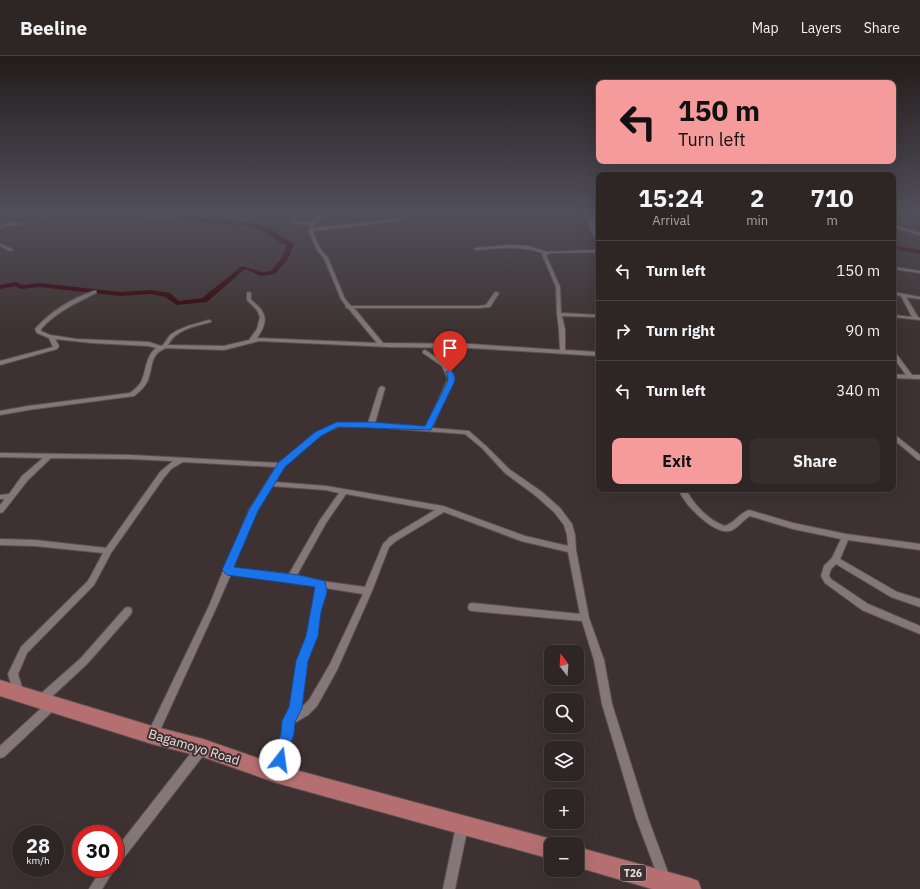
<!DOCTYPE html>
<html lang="en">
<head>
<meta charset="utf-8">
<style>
	:root { --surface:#2e2625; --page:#362e2d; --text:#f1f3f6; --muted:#a7a5a7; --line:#494342; --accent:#f59b9c }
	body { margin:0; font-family:"IBM Plex Sans",sans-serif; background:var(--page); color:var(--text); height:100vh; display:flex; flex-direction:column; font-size:15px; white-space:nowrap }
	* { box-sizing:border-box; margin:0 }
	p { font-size:13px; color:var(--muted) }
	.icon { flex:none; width:22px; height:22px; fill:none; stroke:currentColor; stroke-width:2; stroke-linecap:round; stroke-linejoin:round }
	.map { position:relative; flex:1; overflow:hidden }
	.panel { position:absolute; left:596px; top:116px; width:300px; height:320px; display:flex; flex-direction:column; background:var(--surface); border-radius:8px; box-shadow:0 4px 16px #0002,0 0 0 1px var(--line) }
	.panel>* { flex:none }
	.hud { position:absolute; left:596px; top:24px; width:300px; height:84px; border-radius:8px; box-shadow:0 4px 16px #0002,0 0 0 1px var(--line); background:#f59b9c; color:#111; overflow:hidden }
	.needle { width:26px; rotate:343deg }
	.buttons { position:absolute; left:544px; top:589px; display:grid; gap:8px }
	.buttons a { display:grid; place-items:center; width:40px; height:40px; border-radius:8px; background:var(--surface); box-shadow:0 4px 16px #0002,0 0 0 1px var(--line); font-size:20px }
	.speed { position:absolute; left:12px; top:769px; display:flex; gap:8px; font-size:20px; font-weight:700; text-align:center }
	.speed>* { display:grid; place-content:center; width:52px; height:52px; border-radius:50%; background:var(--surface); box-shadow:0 4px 16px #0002,0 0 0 1px var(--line); line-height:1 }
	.speed small { font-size:10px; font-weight:400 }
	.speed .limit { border:6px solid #d22; background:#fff; color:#111 }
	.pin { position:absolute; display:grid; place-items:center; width:34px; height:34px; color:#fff; margin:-41px -17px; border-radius:50% 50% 50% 0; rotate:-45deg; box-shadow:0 0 4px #0007 }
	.pin .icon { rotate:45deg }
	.me { position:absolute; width:44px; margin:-22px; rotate:15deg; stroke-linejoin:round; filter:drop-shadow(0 0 3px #0008) }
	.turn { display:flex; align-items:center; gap:14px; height:84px; padding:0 16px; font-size:18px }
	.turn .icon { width:52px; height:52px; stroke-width:2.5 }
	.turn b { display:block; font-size:28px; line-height:34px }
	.eta { display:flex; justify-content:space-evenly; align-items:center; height:68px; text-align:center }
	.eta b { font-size:24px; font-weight:800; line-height:28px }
	.cta { display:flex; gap:8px; margin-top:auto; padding:8px 16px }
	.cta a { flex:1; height:46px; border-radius:8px; background:var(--accent); color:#111; font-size:16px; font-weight:800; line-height:46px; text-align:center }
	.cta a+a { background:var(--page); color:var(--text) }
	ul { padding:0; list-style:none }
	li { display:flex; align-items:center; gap:12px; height:60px; padding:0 16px; border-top:1px solid var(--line) }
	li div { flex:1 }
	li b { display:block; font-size:15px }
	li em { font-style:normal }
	header { display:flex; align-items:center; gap:24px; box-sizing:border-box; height:56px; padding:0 20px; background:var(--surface); border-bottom:1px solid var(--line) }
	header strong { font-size:19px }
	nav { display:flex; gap:22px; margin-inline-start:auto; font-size:14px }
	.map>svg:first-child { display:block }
</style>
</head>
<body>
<header>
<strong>Beeline</strong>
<nav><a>Map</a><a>Layers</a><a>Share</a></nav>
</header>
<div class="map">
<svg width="920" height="833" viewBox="0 0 920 833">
	<rect width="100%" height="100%" fill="#3d3231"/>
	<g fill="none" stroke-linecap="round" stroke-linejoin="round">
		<g fill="#380008" fill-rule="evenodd">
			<path d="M171 158 254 168 271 173 294 188 287 204 275 218 261 220 245 213 207 246 177 249 165 241 151 238 120 240 40 231 21 233 15 230 0 233V229L16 226 22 229 40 227 120 236 151 234 170 237 179 245 202 242 242 210 262 216 271 215 281 203 287 189C274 185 267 174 251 171 227 165 192 170 171 158Z"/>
			<path d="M893 189 920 194V198L893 193Z"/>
		</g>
		<g stroke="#5b5151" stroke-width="2">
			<g id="minor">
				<path d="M34 158H41L46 160 44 161Z"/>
				<path d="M138 158 168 160 170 161C161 164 147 161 138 158Z"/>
				<path d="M295 158H299L295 165 311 167 322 158H327L314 168 313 172 398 163 406 158H411L399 165 313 175V177L321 194 328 202 345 243 351 250H479L486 249 495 236 499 237 490 251 479 252H354L383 287 470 288 560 294 559 274 557 258 556 231 542 198 543 197C521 189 499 192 476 194L474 193 476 192 511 189 528 190 547 196 599 194V196L550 197 546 199 560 231 561 257 599 259V261L562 260 565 274V294L599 296V300L470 292 390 291 259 285 224 294 166 292C148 299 154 312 147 326 144 332 139 336 134 340L28 354 0 359V355L28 350 130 337C134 334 138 331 141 326 147 314 145 301 156 292L149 290 92 287 55 283 59 290 57 293 0 309V305L53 291 49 282 37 277 35 273 36 272C51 255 73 242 94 235H96V237C76 247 56 256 41 273V275L50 279 76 283 149 286 161 290 163 289 170 279 176 275 188 270 209 264 211 265V266C196 270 176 273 168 289L224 290 249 284 257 273 260 261 257 254 247 244V237L249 236 251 237V244C267 256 269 265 257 282L377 287 348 252H346V250L341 243 324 202 317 194 308 174 310 173V169L291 166Z"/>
				<path d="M592 158H596V162L593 166C594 173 599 178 599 185H598L590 173 589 166 592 162Z"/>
				<path d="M9 167H19L21 168 19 169H9L0 172V170Z"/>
				<path d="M893 169 920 177V179L893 171Z"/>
				<path d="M0 188 12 193 13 194 10 195 0 190Z"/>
				<path d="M893 211 920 215V217L893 213Z"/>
				<path d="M893 236 920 241V243L906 241 918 261 920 262V264L893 261V259L912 261 901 240 893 238Z"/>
				<path d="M425 294 446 308 454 323 432 372 469 375 486 390 509 413 542 436 560 452 572 468 575 479 576 494 589 562 604 604 612 648 648 762 670 822 668 826 664 828 660 826 636 762 602 648 594 604 582 565 472 555 469 554 468 551 469 548 472 547 580 558 568 496 521 485 444 456 396 485 389 491 372 535 337 614 317 650 308 659 293 668 292 677 281 722 277 724 273 722 271 718 282 677 283 665 291 651 297 605 307 580 311 556 317 536V530L299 526 231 518 217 550 156 683 152 684 148 683 147 679 209 550 223 515V514L225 511 249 454 276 411 183 406 171 413 163 423 111 497 94 529 27 597 18 618 24 638 23 641 19 643 15 641 8 618 21 591 88 525 103 497 35 490 0 489V483L35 484 106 492 160 416 173 405 131 403 51 402 28 424 3 456 0 457V449L5 443H0V439L9 438 22 420 43 402 0 401V397L131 399 279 407 316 377 335 368 368 367 379 332 382 330 385 332 375 367 426 371 448 323 442 310 423 297V295ZM338 371H371L465 378 482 392 505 417 536 440 554 456 564 469 567 479 568 490 525 480 443 450 326 430 274 426 284 410 320 379ZM271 430 326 434 339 437 320 464 289 518 233 512 257 454ZM346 438 435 454 390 481 383 488 365 531 321 525 297 519 326 467ZM325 532 363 538 330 608 309 644 301 652 307 605 317 580 319 556 325 536Z"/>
				<path d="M893 295 895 296 912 319H920V323L893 322V318L906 319 893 301Z"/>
				<path d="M893 378 895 379 920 399V404H918L893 383Z"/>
				<path d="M678 433H686C693 448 708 464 725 470 734 467 740 457 749 454L793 467 846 478 920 488V494L848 484 840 503 897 536 920 543V551L891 541 836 508 831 513 829 520 831 523 868 548 920 570V578L862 554 825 527 821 520 824 510 832 502 841 483 793 473 750 460C743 464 737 473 730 475 716 478 696 458 688 449 684 444 681 439 678 433Z"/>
				<path d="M128 551 131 552 132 555 131 558 87 608 45 647 41 649 37 647 36 644 37 641 81 602 125 552Z"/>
				<path d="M52 644 56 646 57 649 56 652 4 701 0 702V690L48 646Z"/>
				<path d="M202 687 206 688 207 692 206 696 119 808 115 810V794L198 688Z"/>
				<path d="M462 764 466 766 468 770 455 833H443L456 770 458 766Z"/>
				<path d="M102 812H115L102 833H89Z"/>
			</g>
		</g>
		<g stroke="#5b5151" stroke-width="2">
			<g id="trunk">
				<path d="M0 624 152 670 203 683 277 709 551 783 558 786 559 788H551V803L277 727 203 701 152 688 0 640Z"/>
				<path d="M577 791 690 822 698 825 701 833H652L577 811Z"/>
			</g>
		</g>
		<use href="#minor" fill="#857777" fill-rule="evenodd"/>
		<use href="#trunk" fill="#b56f70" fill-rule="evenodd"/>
	</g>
	<linearGradient id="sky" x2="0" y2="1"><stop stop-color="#221c1b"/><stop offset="0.57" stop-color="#514f5a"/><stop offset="1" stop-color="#514f5a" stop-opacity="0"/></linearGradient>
	<rect width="920" height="275" fill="url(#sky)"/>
	<path fill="#1a73e8" stroke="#114b97" d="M450 314 453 316 455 322 454 327 431 374 338 371 321 380 285 411 258 455 234 511 299 519 325 525 327 536 321 556 318 580 308 605 302 652 295 666 294 677 285 709 280 712 275 709 273 704 281 677 282 665 289 651 296 605 306 580 315 531 227 519 222 514 249 454 278 407 315 376 337 366H371L425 370 447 327 448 322 446 316Z"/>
	<g text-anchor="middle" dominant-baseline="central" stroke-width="4" stroke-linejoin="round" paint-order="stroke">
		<rect fill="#3d3231" stroke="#b6adad" stroke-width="1" x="620" y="809" width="26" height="16" rx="3"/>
		<g font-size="10" font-weight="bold" fill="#eae2e2">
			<text x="633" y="817">T26</text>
		</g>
		<g font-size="13" fill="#eae2e2" stroke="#3d3231">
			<text transform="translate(194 691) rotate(17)">Bagamoyo Road</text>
		</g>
	</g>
</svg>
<div class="buttons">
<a><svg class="needle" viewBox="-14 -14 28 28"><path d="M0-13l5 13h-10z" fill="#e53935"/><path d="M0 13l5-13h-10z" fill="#a7a5a7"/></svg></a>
<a><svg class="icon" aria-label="search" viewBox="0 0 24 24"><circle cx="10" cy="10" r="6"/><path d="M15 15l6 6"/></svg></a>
<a><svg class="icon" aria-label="layers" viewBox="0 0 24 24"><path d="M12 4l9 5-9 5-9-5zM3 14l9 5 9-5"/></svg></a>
<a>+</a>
<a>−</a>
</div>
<div class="speed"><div>28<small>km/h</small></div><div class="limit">30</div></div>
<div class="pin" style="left:450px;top:316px;background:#d93025"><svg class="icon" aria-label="arrive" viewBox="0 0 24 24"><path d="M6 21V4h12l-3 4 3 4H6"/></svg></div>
<svg class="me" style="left:280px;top:704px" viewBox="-20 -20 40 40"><circle r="19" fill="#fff"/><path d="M0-13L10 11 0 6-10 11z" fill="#1a73e8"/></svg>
<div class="hud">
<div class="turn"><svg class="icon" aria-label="left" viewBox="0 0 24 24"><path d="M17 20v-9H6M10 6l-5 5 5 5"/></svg><div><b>150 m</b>Turn left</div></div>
</div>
<section class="panel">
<div class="eta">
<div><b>15:24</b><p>Arrival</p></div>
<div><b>2</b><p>min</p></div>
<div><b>710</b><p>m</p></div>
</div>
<ul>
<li><svg class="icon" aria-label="left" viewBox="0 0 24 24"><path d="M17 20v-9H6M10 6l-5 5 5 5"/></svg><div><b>Turn left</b></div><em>150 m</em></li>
<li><svg class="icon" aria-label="right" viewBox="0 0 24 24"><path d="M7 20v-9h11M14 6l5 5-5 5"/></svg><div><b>Turn right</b></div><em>90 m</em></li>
<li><svg class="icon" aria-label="left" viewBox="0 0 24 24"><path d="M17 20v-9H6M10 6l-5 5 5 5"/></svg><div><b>Turn left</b></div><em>340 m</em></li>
</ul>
<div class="cta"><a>Exit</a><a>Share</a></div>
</section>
</div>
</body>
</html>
